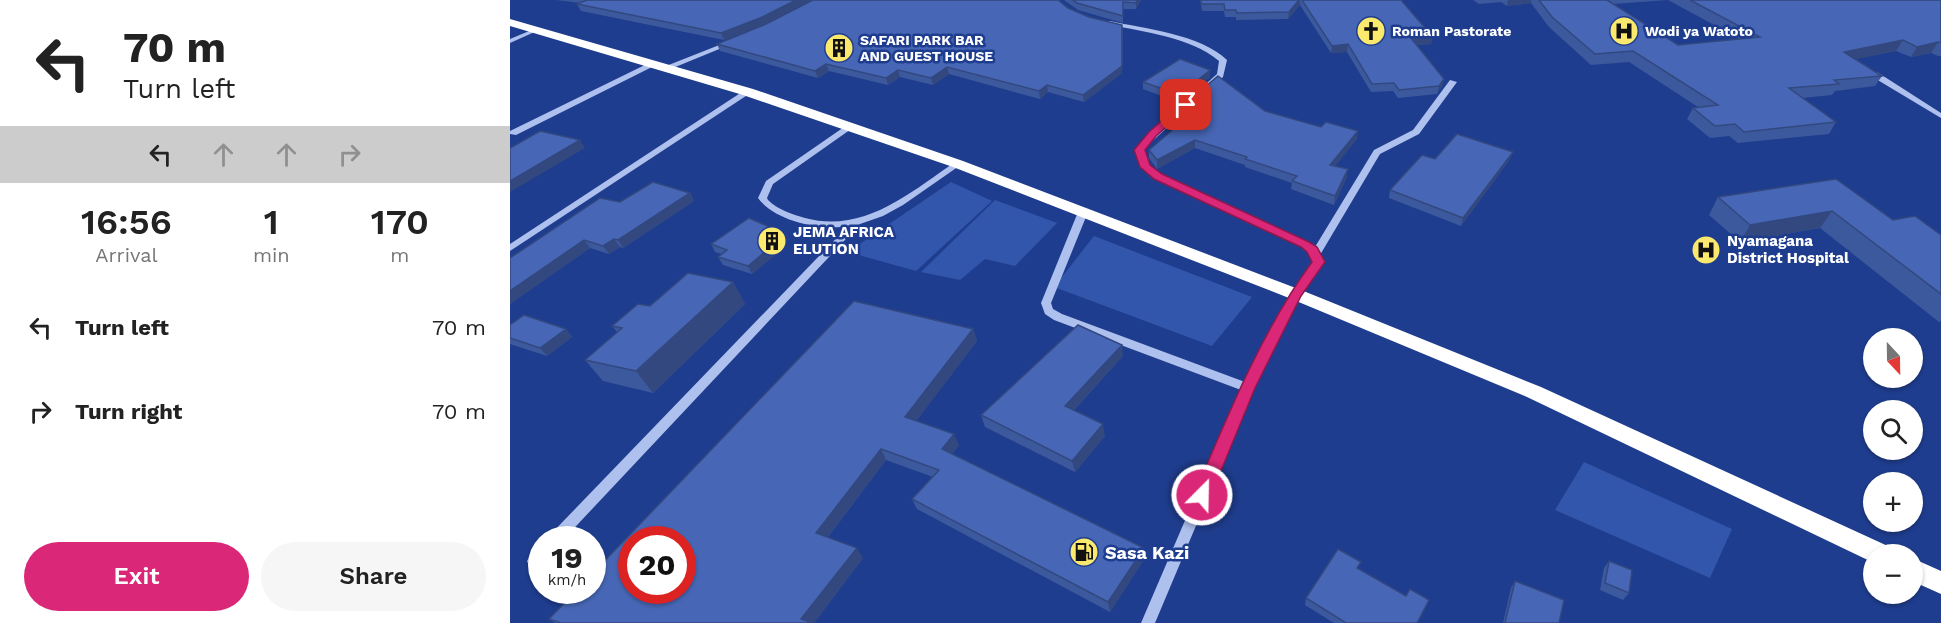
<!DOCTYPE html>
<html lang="en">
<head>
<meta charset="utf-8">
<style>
	:root { --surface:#fff; --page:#f6f6f6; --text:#222; --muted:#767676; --accent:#db2777 }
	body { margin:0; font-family:"Work Sans",sans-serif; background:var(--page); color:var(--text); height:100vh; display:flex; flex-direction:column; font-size:22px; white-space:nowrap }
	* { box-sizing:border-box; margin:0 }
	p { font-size:20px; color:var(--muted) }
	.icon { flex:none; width:33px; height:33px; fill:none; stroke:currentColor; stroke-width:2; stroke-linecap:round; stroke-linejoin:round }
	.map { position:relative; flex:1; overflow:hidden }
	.panel { display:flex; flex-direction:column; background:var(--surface); width:510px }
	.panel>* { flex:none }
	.top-card { background:#fff; color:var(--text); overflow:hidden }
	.needle { width:39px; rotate:158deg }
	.buttons { position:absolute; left:1353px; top:328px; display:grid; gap:12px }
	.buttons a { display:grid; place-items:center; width:60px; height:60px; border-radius:50%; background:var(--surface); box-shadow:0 2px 4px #0004; font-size:30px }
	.speed { position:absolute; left:18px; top:526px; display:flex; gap:12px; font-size:30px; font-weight:700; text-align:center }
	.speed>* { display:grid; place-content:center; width:78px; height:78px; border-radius:50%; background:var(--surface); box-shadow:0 2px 4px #0004; line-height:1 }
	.speed small { font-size:15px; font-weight:400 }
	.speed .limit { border:9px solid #d22; background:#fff; color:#111 }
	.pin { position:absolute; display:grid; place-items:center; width:51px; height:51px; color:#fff; margin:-26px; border-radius:12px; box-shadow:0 3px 9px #0006 }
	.me { position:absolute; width:66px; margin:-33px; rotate:23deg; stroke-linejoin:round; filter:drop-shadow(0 0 4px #0008) }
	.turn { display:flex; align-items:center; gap:21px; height:126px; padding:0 24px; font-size:27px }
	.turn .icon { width:78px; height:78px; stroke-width:2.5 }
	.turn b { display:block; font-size:42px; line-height:51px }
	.lanes { display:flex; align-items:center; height:57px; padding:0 24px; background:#0003; justify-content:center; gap:30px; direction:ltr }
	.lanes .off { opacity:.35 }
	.eta { display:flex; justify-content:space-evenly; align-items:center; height:102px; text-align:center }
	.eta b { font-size:36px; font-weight:600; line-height:42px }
	.cta { display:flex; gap:12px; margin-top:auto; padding:12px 24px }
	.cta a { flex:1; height:69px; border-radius:36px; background:var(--accent); color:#fff; font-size:24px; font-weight:600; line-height:69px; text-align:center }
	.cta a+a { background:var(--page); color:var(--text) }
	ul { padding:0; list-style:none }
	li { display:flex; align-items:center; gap:18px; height:84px; padding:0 24px }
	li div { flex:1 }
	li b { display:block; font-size:22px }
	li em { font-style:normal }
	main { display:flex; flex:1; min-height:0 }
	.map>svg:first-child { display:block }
</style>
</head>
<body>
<main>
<section class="panel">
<div class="top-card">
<div class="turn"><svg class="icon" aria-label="left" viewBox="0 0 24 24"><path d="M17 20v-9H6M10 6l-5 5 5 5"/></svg><div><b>70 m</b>Turn left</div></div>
<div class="lanes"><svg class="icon" aria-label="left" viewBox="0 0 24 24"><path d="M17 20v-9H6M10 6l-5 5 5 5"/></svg><svg class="icon off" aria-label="ahead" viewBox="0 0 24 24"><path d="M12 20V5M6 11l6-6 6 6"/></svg><svg class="icon off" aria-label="ahead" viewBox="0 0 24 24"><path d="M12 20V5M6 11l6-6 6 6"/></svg><svg class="icon off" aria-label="right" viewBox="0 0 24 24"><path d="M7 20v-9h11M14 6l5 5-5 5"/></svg></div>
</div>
<div class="eta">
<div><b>16:56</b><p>Arrival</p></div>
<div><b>1</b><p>min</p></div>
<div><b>170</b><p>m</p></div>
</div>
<ul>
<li><svg class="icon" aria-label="left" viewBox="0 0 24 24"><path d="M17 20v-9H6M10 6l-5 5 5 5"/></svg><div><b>Turn left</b></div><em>70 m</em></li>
<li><svg class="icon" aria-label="right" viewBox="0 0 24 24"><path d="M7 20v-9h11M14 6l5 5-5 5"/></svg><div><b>Turn right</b></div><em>70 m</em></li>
</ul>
<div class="cta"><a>Exit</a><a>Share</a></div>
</section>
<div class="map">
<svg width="1431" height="623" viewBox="0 0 1431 623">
	<rect width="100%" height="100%" fill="#1f3d8e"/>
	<g fill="#3256ac">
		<path d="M441 182 482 201 406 271 338 252Z"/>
		<path d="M485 200 547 223 505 266 475 259 450 280 411 272Z"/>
		<path d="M584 236 742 297 702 346 544 287Z"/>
		<path d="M1074 462 1222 529 1200 578 1045 510Z"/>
	</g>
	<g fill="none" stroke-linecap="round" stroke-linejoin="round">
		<g fill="#aec0ed" fill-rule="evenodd">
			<path d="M600 21C635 29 690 34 717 60L713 77 638 145 634 150 639 166 651 175 798 242 805 247 864 150 903 130 940 80 947 82 909 134 870 154 810 255 813 262 790 295 744 388 645 623H631L731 390 544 320 535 314 531 303 568 212 573 209 578 212 541 303 543 309 552 314 735 382 780 294 803 262 799 252 792 246 645 179 631 167 626 150 632 141 707 74 709 61C679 36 635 33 598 24L597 23Z"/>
			<path d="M24 29 29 30 0 43V39Z"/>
			<path d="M222 40 224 41V43L158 70 151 68Z"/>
			<path d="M141 62 148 64 6 135 0 134V131Z"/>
			<path d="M1361 72H1367L1431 113V118L1361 76Z"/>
			<path d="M235 90 242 92 0 251V244Z"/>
			<path d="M337 125H343L344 127 263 184 257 198 258 200C268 210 282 214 295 218 353 234 400 193 445 162H451L452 164 393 205 373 216 350 224 53 540H37L39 536 338 226C310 231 265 221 248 198L256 181Z"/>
			<path d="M32 547V563L24 567 19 566 17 561C20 555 25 549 32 547Z"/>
		</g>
		<g fill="#fff" fill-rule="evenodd">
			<path d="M0 19 243 89 453 161 791 290 1031 387 1380 547 1384 555H1364V563L1017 397 779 298 443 167 233 95 0 26Z"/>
			<path d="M1402 558 1431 571V594L1402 581Z"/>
		</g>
	</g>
	<g fill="#3d599d" fill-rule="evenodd">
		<path d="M46 0H301L253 25 214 40 71 11 67 4 71 3Z"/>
		<path d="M554 0H631L626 9H613V23L568 10Z"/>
		<path d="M690 0H891L922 36 921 44 906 45 934 79 932 86 927 94 888 98 883 91 861 92 837 52 821 53 790 5 778 19 726 20V17H715L714 11H692Z"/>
		<path d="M963 0H1431V56H1428L1421 53 1401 57 1386 51 1345 59 1372 76 1365 86 1325 91 1322 95 1292 98 1326 122 1319 134 1228 143 1219 136 1200 138 1177 119 1183 108 1188 107 1119 62 1081 65 1039 27 1021 3 997 6 991 2 969 4ZM1158 0 1230 39 1168 45 1103 4Z"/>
		<path d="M558 8 613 31 612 73 574 102 538 92 530 99 439 74 423 85 390 77 378 85 319 71 308 78 210 51 207 44 256 24Z"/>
		<path d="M700 77 670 103 633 89V82Z"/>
		<path d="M681 99 755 111 847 139 825 166 837 177 824 205 781 189 782 183 735 167V165L685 148 647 169 639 158V150L687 109 681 107Z"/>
		<path d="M925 159H1000L951 226 879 198 880 190Z"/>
		<path d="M1326 179 1383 220 1431 235V321L1429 322 1310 228 1230 242 1199 215 1208 197Z"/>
		<path d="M180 193 184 201 113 248 110 247 99 254 80 248 0 304V258L110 202Z"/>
		<path d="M273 233 277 240 262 250 265 255 242 274 213 265 208 257 212 254 205 252 201 244Z"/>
		<path d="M223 282 235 304 143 393 93 381 75 360 107 332 102 326 140 306Z"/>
		<path d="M0 325 56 329 62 337 37 356 0 344Z"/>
		<path d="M463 329 467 341 406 421 449 445 442 454 634 548 635 558 600 612 407 509 402 499 423 477 376 460 318 537 353 558 304 623H45L39 619Z"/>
		<path d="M613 356 564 410 595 436 565 472 475 427 471 415Z"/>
		<path d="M1099 561 1119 593 1113 600 1090 590 1094 568Z"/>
		<path d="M849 569 896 596 919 600 908 623H824L795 605 796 598Z"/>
		<path d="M1005 581 1049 623H993L1001 588Z"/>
	</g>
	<g fill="#32487f">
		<path d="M286 0H301L253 25 214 40 211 33Z"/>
		<path d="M627 0H631L626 9V3Z"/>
		<path d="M789 0H790V5L778 19 779 12Z"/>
		<path d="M998 0H1021V3L997 6Z"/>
		<path d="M612 25V73L574 102 573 95Z"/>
		<path d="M922 36 921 44 900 46 901 38Z"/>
		<path d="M1393 40 1386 51 1328 63 1334 52Z"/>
		<path d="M1428 42 1421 53 1401 57 1407 47Z"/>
		<path d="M838 44 837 52 821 53 822 46Z"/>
		<path d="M316 64 319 71 308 78 305 71Z"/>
		<path d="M437 67 439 74 423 85 421 78Z"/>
		<path d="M388 70 390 77 378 85 376 78Z"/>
		<path d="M700 70V77L670 103V95Z"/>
		<path d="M934 79 932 86 927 94 929 86Z"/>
		<path d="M537 85 538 92 530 99 529 91Z"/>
		<path d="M848 131 847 139 819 174 820 165Z"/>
		<path d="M70 140 75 148 0 192V181Z"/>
		<path d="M685 140V148L647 169V160Z"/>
		<path d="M1003 152 1000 159 951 226 953 218Z"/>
		<path d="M838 169 837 177 824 205 825 196Z"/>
		<path d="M180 193 184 201 113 248 108 240Z"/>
		<path d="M1322 211 1310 228 1230 242 1240 225Z"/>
		<path d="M273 233 277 240 262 250 265 255 242 274 238 266 254 245Z"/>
		<path d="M104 239 110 247 99 254 93 246Z"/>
		<path d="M74 240 80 248 0 304V291Z"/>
		<path d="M223 282 235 304 143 393 126 371Z"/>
		<path d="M56 329 62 337 37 356 30 348Z"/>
		<path d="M463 329 467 341 400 429 395 417Z"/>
		<path d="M612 345 613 356 557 417 555 406Z"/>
		<path d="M593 424 595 436 565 472 562 461Z"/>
		<path d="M444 434 449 445 437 460 432 449Z"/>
		<path d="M371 449 376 460 313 543 306 533Z"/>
		<path d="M347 548 353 558 304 623 291 619Z"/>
		<path d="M634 548 635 558 600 612 598 602Z"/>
	</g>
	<g fill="#4767b6" stroke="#32487f" stroke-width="1.5" fill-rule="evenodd">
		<path d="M77 0H286L250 18 211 33 67 4Z"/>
		<path d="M303 0H548L558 8 579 17 612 25V66L573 95 537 85 529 91 437 67 421 78 388 70 376 78 316 64 305 71 207 44 256 24Z"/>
		<path d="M563 0H627L626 3 613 2V16L567 3Z"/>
		<path d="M691 0H789L779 12 727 13 726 10H715L714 4H691Z"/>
		<path d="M792 0H891L922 36 901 38 934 79 929 86 889 90 884 83 862 84 838 44 822 46Z"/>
		<path d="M1029 0H1097L1168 45 1250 37 1180 0H1431V43L1428 42 1407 47 1393 40 1334 52 1372 76 1324 80 1329 84 1279 88 1326 122 1234 132 1225 124 1205 126 1183 108 1208 105 1123 51 1085 54 1042 17Z"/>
		<path d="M670 59 700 70 670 95 633 82Z"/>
		<path d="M708 76 755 111 811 127 816 122 848 131 820 165 838 169 825 196 782 181 787 176 735 159 737 157 685 140 647 160 639 150 694 103 681 99Z"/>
		<path d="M30 131 70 140 0 181V148Z"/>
		<path d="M947 134 1003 152 953 218 880 190 912 155 925 159Z"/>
		<path d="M1326 179 1383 220 1405 216 1431 235V294L1322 211 1240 225 1208 197Z"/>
		<path d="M143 182 180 193 108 240 104 239 93 246 74 240 0 291V258L90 198 110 202Z"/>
		<path d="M239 218 273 233 254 245 261 247 238 266 208 257 217 250 201 244Z"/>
		<path d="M178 273 223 282 126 371 75 360 112 328 102 326 128 304 140 306Z"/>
		<path d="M344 301 463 329 395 417 444 434 432 449 634 548 598 602 402 499 429 470 371 449 306 533 347 548 291 619 303 623H51L39 619 66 591H82V574ZM122 540H172V591H122Z"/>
		<path d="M14 315 56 329 30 348 0 338V325Z"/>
		<path d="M568 325 612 345 555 406 593 424 562 461 471 415Z"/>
		<path d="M828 549 851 562 847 568 896 596 900 589 919 600 907 623H836L796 598Z"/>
		<path d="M1099 561 1122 570 1119 593 1095 583Z"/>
		<path d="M1005 581 1054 600 1049 623H995Z"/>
	</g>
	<path fill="#db2777" stroke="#8e194d" stroke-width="1.5" d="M673 102 681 105 646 136 635 150 640 165 652 174 799 242 807 247 815 262 791 296 745 388 701 495 698 500 692 502 686 500 684 495C718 415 751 332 802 262L797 252 791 247 644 179 630 167 624 150 639 132Z"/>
	<defs>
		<g id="church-disc" transform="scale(1.5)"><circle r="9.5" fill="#fbe96d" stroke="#1f3d8e"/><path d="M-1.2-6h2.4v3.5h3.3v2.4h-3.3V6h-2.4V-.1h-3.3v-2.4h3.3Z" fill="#111"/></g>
		<g id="hospital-disc" transform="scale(1.5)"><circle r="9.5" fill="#fbe96d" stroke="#1f3d8e"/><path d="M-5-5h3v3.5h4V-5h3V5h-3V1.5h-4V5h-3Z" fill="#111"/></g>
		<g id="building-disc" transform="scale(1.5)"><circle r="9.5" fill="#fbe96d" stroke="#1f3d8e"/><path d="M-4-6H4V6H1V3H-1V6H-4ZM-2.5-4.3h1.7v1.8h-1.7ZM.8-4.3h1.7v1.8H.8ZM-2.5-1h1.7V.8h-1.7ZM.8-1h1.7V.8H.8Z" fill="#111"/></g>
		<g id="fuel-disc" transform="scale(1.5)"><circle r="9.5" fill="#fbe96d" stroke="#1f3d8e"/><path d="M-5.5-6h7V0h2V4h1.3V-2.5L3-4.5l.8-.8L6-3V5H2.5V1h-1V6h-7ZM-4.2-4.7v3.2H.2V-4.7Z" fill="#111"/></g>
	</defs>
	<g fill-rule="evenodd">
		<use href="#church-disc" x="861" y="31"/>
		<use href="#hospital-disc" x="1114" y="31"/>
		<use href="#building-disc" x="329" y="48"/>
		<use href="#building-disc" x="262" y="241"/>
		<use href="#hospital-disc" x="1196" y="250"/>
		<use href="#fuel-disc" x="574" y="552"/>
	</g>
	<g text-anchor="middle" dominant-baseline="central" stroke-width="5" stroke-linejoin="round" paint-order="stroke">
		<g font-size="14" font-weight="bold" fill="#fff" stroke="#1f3d8e" text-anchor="start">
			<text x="882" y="31">Roman Pastorate</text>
			<text x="1135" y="31">Wodi ya Watoto</text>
			<text x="350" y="40">SAFARI PARK BAR<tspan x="350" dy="16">AND GUEST HOUSE</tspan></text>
		</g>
		<g font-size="15" font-weight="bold" fill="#fff" stroke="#1f3d8e" text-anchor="start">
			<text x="283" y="232">JEMA AFRICA<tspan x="283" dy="17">ELUTION</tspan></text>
			<text x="1217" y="241">Nyamagana<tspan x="1217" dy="17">District Hospital</tspan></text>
		</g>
		<g font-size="18" font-weight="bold" fill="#fff" stroke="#1f3d8e" text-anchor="start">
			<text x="595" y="552">Sasa Kazi</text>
		</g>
	</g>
</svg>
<div class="buttons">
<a><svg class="needle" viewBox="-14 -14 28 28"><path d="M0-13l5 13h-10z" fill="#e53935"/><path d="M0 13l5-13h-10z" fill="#767676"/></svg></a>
<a><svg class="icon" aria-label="search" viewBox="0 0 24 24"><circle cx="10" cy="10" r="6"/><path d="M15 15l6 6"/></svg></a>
<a>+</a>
<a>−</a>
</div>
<div class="speed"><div>19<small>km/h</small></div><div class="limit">20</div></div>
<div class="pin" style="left:676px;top:105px;background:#d93025"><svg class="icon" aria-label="arrive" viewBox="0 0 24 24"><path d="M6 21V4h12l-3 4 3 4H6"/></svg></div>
<svg class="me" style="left:692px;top:495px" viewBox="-20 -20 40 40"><circle r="17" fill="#db2777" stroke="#fff" stroke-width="3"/><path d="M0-11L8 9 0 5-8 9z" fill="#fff"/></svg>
</div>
</main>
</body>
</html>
